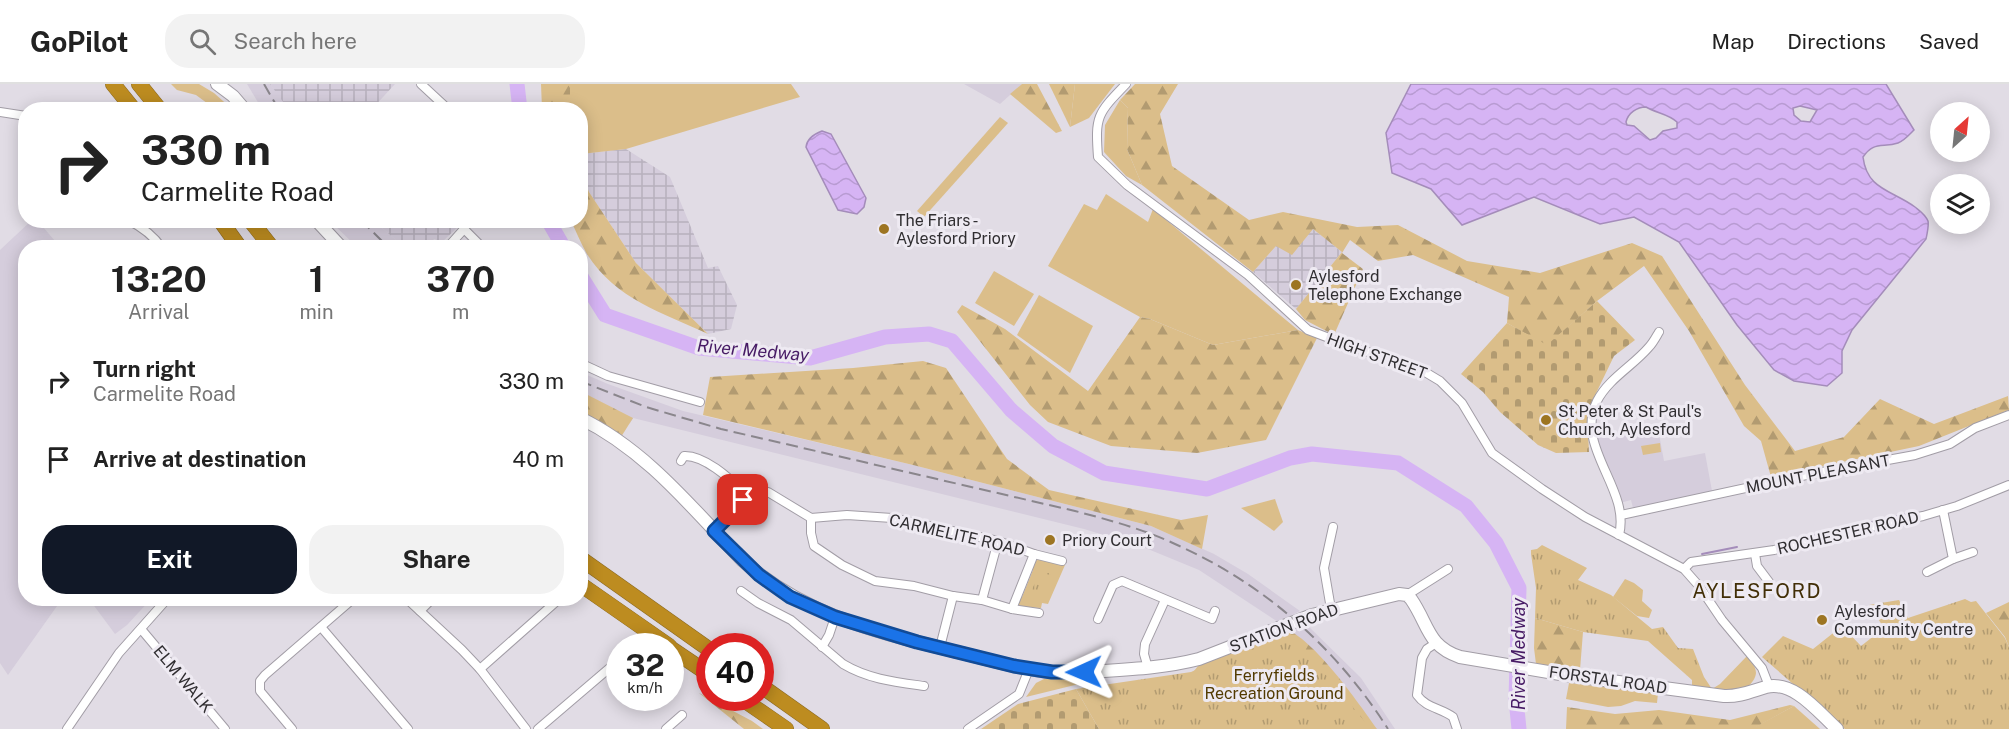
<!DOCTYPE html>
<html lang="en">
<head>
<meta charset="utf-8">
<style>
	:root { --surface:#fff; --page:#f2f2f2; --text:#222; --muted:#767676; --line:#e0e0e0; --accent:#111827 }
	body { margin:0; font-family:"Public Sans",sans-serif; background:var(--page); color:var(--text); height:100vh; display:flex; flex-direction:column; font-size:22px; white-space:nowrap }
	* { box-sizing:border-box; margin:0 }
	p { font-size:20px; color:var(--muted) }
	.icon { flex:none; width:33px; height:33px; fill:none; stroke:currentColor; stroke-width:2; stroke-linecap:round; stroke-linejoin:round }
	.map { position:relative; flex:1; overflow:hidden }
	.sheet { position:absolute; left:18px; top:156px; width:570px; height:366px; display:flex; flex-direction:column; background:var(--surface); border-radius:24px; box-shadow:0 3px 15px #0003 }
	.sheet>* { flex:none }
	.hud { position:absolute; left:18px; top:18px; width:570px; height:126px; border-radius:24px; box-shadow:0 3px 15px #0003; background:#fff; color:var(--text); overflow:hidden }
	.needle { width:39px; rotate:27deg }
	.controls { position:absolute; left:1930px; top:18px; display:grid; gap:12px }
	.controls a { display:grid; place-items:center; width:60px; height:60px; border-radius:50%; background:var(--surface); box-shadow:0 3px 15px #0003; font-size:30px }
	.speed { position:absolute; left:606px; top:549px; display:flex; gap:12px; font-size:30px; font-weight:700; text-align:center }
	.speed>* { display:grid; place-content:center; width:78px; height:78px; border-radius:50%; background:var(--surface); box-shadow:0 3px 15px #0003; line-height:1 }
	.speed small { font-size:15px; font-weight:400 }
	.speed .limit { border:9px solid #d22; background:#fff; color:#111 }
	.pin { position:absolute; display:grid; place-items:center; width:51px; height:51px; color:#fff; margin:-26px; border-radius:12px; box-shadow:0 3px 9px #0006 }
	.me { position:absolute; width:66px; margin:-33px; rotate:269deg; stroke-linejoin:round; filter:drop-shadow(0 0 4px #0008) }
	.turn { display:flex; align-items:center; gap:21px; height:126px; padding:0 24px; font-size:27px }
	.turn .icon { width:78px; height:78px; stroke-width:2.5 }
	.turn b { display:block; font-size:42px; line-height:51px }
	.eta { display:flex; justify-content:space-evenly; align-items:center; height:102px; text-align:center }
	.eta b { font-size:36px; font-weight:700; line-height:42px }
	.action { display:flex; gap:12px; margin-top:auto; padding:12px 24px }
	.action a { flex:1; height:69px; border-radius:24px; background:var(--accent); color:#fff; font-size:24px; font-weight:700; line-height:69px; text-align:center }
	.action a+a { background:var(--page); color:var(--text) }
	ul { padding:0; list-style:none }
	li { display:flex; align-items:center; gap:18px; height:78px; padding:0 24px }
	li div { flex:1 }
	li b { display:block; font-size:22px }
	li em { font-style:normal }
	header { display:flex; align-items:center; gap:36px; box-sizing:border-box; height:84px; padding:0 30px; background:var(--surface); border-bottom:2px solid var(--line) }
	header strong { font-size:28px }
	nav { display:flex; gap:33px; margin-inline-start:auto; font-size:21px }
	.search { width:420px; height:54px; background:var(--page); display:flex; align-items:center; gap:15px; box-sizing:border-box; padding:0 21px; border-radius:24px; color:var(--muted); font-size:22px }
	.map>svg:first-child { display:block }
</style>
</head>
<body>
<header>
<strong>GoPilot</strong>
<div class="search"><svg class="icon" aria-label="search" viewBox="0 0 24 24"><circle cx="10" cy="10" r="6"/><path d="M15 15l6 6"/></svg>Search here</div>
<nav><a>Map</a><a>Directions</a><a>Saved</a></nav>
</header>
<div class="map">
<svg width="2009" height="645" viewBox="0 0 2009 645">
	<defs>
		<pattern id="industrial-grid" width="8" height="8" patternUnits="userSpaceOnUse" patternTransform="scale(1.5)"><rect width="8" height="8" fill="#d5cddc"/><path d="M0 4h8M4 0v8" fill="none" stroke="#b7b0bd"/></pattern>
		<pattern id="forest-firs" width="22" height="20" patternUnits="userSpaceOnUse" patternTransform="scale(1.5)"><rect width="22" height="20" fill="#dbbe8a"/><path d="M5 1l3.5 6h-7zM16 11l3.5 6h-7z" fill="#b29b71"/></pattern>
		<pattern id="cemetery-stones" width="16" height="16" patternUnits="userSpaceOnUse" patternTransform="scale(1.5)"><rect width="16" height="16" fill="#dbbe8a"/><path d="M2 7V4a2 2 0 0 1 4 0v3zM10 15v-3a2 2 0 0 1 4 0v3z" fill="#b29b71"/></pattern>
		<pattern id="park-tufts" width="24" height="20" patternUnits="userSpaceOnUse" patternTransform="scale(1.5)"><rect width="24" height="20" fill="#dbbe8a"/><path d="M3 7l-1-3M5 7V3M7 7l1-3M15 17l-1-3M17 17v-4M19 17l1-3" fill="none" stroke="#b29b71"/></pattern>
		<pattern id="water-waves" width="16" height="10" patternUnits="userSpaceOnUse" patternTransform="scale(1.5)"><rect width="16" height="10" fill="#d6b4f4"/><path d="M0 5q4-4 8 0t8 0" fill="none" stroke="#b89bd2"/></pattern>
	</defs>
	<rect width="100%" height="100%" fill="#e1dce5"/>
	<g fill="#d5cddc">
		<path d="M247 0H270L290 25H262Z"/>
		<path d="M964 0H1022L1000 20Z"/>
		<path d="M31 137H38L60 163 26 164V514L62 515 8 591 0 579V166Z"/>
		<path d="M330 137H374L404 163H357Z"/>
		<path d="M580 288 608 300 683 327 913 381 1151 442 1214 470 1248 490 1300 527 1278 538 1199 486 1143 463 1084 445 633 334 613 341 581 324Z"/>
		<path d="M1659 350 1664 377 1705 369 1712 407 1633 424 1631 416 1620 419 1596 353Z"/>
		<path d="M89 515H151L127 541 115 550Z"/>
		<path d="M1304 538 1361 594 1395 645H1372L1286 546Z"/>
	</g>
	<g fill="url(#industrial-grid)">
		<path d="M270 0H395L372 25 289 26Z"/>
		<path d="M626 65 670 93 708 184 718 182 737 221 731 245 708 250 636 179 589 108 581 87 580 70Z"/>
		<path d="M374 137H464L440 160 435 155 414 164 404 163Z"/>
		<path d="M1313 145 1342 168 1296 225 1253 188 1276 162Z"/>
	</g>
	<g fill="#dbbe8a">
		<path d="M171 0H199L214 9 232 25H215L196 11 177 6Z"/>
		<path d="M570 0H791L800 13 626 65 581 70 580 26 570 25Z"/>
		<path d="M1075 0H1115L1089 34 1070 43Z"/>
		<path d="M1120 16 1128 24 1127 65 1142 101 1126 92 1104 68 1105 41Z"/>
		<path d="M1000 33 1008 39 924 133 917 127Z"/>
		<path d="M1106 110 1148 138 1153 125 1298 246 1213 261 1150 235 1140 233 1048 182 1084 120 1097 126Z"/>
		<path d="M994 187 1034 210 1014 242 975 219Z"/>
		<path d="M1039 211 1093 242 1070 289 1017 251Z"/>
		<path d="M1660 359 1661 368 1643 371 1641 362Z"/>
		<path d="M1275 415 1283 438 1274 447 1241 424Z"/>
		<path d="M1043 474 1065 481 1048 520 1042 519 1041 524 1022 523 1018 520 1019 516 1022 513 1033 486 1032 483 1035 477Z"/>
		<path d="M1625 495 1634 499 1643 506 1642 517 1652 526 1649 534 1637 532 1613 513Z"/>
		<path d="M1747 572C1750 577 1756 582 1756 589 1755 600 1741 609 1732 609 1725 608 1719 606 1712 605L1720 600Z"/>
		<path d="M1044 595H1082L1083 599 1026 613 1036 599Z"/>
		<path d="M1569 599 1658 609 1657 619 1635 617 1621 622 1608 623 1566 615Z"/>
		<path d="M1794 622 1820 645H1756L1755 643Z"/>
	</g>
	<g fill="url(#forest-firs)">
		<path d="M541 0H570V25H542Z"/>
		<path d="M1022 0H1037L1062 47 1056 49 1010 10Z"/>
		<path d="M1049 0H1075L1070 43Z"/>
		<path d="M1135 0H1178L1160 30 1172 82 1249 136 1283 128 1357 143 1398 141 1467 177 1540 189 1632 159 1662 172 1745 301 1795 367 1844 353 1880 315 1934 340 2008 312 2009 326 1919 362 1771 393 1761 357 1744 342 1689 247 1644 182 1597 217 1547 262 1507 239 1509 213 1413 171 1378 177 1350 156 1342 169 1363 185 1334 251 1305 236 1296 225 1342 168 1313 145 1292 171 1276 162 1253 188 1142 101 1127 65 1128 24 1120 16Z"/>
		<path d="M581 87 589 108 636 179 708 250C662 228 616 216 587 170 581 160 576 147 571 137L580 136Z"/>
		<path d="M962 221 1005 245 1088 307 1140 233 1150 235 1213 261 1298 246 1317 254 1266 356 1197 369 1111 362 1048 338 1030 321 957 228Z"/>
		<path d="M923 277 946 284 1007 375 1049 406 1181 436 1208 431 1202 465 1151 442 913 381 703 331 710 293 853 284Z"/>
		<path d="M580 307 633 334 621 353 581 329Z"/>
		<path d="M2009 518V563L2005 553 1986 529Z"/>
		<path d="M1535 534 1583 548 1580 586 1536 580 1534 564Z"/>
		<path d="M1284 544C1314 555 1358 618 1377 645H1343L1190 592 1198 582 1211 575Z"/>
		<path d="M699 609 752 637 763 645H744Z"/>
		<path d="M1790 621 1794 622 1756 643V645H1566L1567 623 1615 630 1659 626 1730 636Z"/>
	</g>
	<g fill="url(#cemetery-stones)">
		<path d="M1597 217 1635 256 1614 272 1587 328 1589 368 1556 369 1538 361 1500 328 1483 308 1461 290 1507 239 1547 261Z"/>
		<path d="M1076 605 1099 645H981L1018 620Z"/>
	</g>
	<g fill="url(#park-tufts)">
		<path d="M1542 461 1587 484 1578 496 1611 511 1652 545 1663 543 1678 564 1693 565 1704 593 1712 605 1692 602V596L1648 557 1583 548 1535 534 1536 504 1531 470V466L1537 465Z"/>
		<path d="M1043 489H1049L1052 493V505L1046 514 1032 515 1030 513C1032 503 1036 496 1043 489Z"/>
		<path d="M1965 515 1971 518 1976 517 2005 554 2009 563V645H1845L1762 573 1783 552 1813 565 1842 542 1861 562 1884 544 1869 521 1899 516 1908 534Z"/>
		<path d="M1286 546 1295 554 1371 645H1099L1076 605 1191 588Z"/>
	</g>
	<g fill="url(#water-waves)" stroke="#a48cba" stroke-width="1.5" fill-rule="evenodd">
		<path d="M1411 0H1886L1914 46C1910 50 1904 57 1898 59 1882 64 1874 57 1863 73 1867 106 1892 106 1915 123 1920 127 1925 130 1928 137 1929 142 1927 150 1926 155L1852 246 1842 267V289L1827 302 1794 297 1774 286 1737 241 1679 158 1634 133 1600 140 1534 113 1462 141 1431 105 1392 89 1386 49ZM1800 22 1817 26 1810 38 1801 37 1794 31 1793 24ZM1646 23C1656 29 1669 30 1677 38V44L1663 47 1656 54 1650 56 1634 42 1627 41 1626 38C1628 29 1637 23 1646 23Z"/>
		<path d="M822 47 831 50 866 114 864 123 857 130 838 126 806 63C807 54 814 50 822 47Z"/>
	</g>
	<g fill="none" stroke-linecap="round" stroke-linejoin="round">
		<g stroke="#a48cba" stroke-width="2">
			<path d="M1780 459 1916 428"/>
			<path d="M1702 470 1737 463"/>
		</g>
		<g stroke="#d6b4f4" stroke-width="15">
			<path d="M517 0 520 26"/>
			<path d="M548 136 564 164"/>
			<path d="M580 191 605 231 699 264 810 274 885 253 929 250 952 257 1011 326 1053 362 1104 389 1207 405 1290 374 1312 370 1398 379 1466 422 1496 459 1519 504 1516 615 1519 645"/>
		</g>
		<g stroke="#a29da6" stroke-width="10">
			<g id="street">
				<path d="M421 0 449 26"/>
				<path d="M1126 0C1097 30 1095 32 1098 73L1127 101 1248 191 1308 246 1358 265 1415 282 1440 297 1462 319 1492 369 1542 405 1585 433 1684 485 1699 502 1722 536 1762 584 1769 602"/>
				<path d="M0 28 26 32"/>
				<path d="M128 136C142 143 153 151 162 164"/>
				<path d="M464 145 483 164"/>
				<path d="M447 164 464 145 468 136"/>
				<path d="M580 279 608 292 700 318"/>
				<path d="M681 377 684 372C705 371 731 396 745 409"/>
				<path d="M1621 431 1811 390 1915 371 1950 360 1975 344 2009 331"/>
				<path d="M811 434V449L814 462 842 481 875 497 914 502 953 512 982 516 1012 525 1039 529"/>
				<path d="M714 447 742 420 745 409 757 405 768 408 811 434 847 431 892 434 998 457 1034 470 1012 525"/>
				<path d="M1619 451C1631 405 1574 363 1597 317 1609 294 1633 282 1649 263 1653 259 1656 253 1659 248"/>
				<path d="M1034 470 1062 477"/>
				<path d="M1755 470 1757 482 1769 498"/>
				<path d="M1953 475 1973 468"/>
				<path d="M1684 485 1691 478 1774 466 1847 448 1923 432 1957 422 2009 401"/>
				<path d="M1927 488 1953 475 1943 426"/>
				<path d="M741 507 758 519 791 536 843 580C868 595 895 598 924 602"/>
				<path d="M1407 511 1448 485"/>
				<path d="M406 514 462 566 480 585 526 645"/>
				<path d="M982 516 998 457"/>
				<path d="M1331 525 1324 484 1333 443"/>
				<path d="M420 527 433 514"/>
				<path d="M1098 535 1113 501 1122 497 1212 535 1215 527"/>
				<path d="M321 543 408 645"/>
				<path d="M141 545 225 645"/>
				<path d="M1436 559 1427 565 1422 574 1417 611C1426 624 1441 624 1453 633L1457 645"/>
				<path d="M822 563 829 551 835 533"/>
				<path d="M940 563 953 512"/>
				<path d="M1148 584 1144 570 1145 560 1165 516"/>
				<path d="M480 585 558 516"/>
				<path d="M67 645 119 569 168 514"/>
				<path d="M292 645 260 607V597L265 591 354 514"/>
				<path d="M538 645 613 581"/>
				<path d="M666 645 682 631"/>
				<path d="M968 645 1019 610 1029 585"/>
			</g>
		</g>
		<g stroke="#a29da6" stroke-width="14">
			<g id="secondary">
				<path d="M217 0 233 12 245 26"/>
				<path d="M316 136 342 164"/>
				<path d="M580 334C646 366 692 424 742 476 805 532 878 548 957 568 987 575 1018 585 1050 588 1068 589 1086 588 1104 587 1136 585 1168 583 1199 575L1312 531 1399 510 1407 511 1411 515C1429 541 1427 562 1460 573L1566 591 1724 612C1739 613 1752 607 1766 603 1794 596 1818 628 1837 645"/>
			</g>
		</g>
		<g stroke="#8c6b26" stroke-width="16">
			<g id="highway">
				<path d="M113 0 134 26"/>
				<path d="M139 0 160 26"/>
				<path d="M220 136 240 164"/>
				<path d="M250 136 272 164"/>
				<path d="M580 474 710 566"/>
				<path d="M580 500 669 562"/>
				<path d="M670 564 710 591"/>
				<path d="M760 601 822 645"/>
				<path d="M741 614 786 645"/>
			</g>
		</g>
		<use href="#street" stroke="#fff" stroke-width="8"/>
		<use href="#secondary" stroke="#fff" stroke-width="12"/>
		<use href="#highway" stroke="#bd8c20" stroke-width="15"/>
		<g stroke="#8a868c" stroke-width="2" stroke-dasharray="12 6" stroke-linecap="butt">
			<path d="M264 0 279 26"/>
			<path d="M361 136 389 164"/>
			<path d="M580 297 646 323 721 345 1075 427C1109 436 1143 445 1175 460 1263 499 1336 563 1388 645"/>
		</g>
	</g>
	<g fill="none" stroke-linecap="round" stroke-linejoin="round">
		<g stroke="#114b97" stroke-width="15">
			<path id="route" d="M743 416 741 420 714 447 759 491 790 513 835 533 917 558 1014 582 1052 588H1084"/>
		</g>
		<use href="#route" stroke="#1a73e8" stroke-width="10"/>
	</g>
	<g fill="#9d7522" stroke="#eeeaf2" stroke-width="2">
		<circle cx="884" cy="145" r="6"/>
		<circle cx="1296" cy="201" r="6"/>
		<circle cx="1546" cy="336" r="6"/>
		<circle cx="1050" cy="456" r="6"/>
		<circle cx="1822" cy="536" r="6"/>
	</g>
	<g text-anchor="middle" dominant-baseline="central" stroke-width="6" stroke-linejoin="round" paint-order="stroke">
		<g font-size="16" fill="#302e31" stroke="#eeeaf2" text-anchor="start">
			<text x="896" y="136">The Friars -<tspan x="896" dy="18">Aylesford Priory</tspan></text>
			<text x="1308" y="192">Aylesford<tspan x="1308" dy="18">Telephone Exchange</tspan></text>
			<text x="1558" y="327">St Peter &amp; St Paul's<tspan x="1558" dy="18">Church, Aylesford</tspan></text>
			<text x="1062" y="456">Priory Court</text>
			<text x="1834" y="527">Aylesford<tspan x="1834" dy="18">Community Centre</tspan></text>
		</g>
		<g font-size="16" fill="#302e31" stroke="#eeeaf2">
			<text transform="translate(1377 272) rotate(20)">HIGH STREET</text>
			<text transform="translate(1818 390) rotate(-11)">MOUNT PLEASANT</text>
			<text transform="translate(1848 449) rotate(-13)">ROCHESTER ROAD</text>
			<text transform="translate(957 451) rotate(13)">CARMELITE ROAD</text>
			<text transform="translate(1284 544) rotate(-20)">STATION ROAD</text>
			<text transform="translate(183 595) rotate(50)">ELM WALK</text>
			<text transform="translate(1608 596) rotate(8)">FORSTAL ROAD</text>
		</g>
		<g font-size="16" fill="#523a00" stroke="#eeeaf2">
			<text x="1274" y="591">Ferryfields<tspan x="1274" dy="18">Recreation Ground</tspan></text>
		</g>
		<g font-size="18" font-style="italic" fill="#471b65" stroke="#eeeaf2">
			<text transform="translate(753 266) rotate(5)">River Medway</text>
			<text transform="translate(1518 570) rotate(-90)">River Medway</text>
		</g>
		<g font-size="20" letter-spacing="1.5" fill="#422f07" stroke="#eeeaf2">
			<text x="1757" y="507">AYLESFORD</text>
		</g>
	</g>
</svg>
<div class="controls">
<a><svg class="needle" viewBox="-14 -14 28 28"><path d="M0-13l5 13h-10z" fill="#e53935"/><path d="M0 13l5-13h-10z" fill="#767676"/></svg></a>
<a><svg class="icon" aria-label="layers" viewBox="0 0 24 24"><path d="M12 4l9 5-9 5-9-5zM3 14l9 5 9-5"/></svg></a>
</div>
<div class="speed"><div>32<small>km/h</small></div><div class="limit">40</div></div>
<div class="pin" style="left:743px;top:416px;background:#d93025"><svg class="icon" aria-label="arrive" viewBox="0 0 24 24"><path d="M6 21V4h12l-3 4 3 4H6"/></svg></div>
<svg class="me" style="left:1084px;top:588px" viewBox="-20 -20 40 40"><path d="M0-17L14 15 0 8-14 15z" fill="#1a73e8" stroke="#fff" stroke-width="4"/></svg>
<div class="hud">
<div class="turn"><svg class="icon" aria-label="right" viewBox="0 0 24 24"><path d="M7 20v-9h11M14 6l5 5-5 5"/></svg><div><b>330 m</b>Carmelite Road</div></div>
</div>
<section class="sheet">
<div class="eta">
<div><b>13:20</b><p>Arrival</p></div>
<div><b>1</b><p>min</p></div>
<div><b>370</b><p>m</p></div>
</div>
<ul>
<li><svg class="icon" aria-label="right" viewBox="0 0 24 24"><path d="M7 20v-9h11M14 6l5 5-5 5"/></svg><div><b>Turn right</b><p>Carmelite Road</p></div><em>330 m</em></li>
<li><svg class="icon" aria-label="arrive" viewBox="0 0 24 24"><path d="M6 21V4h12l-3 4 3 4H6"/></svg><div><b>Arrive at destination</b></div><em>40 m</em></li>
</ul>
<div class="action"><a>Exit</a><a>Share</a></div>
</section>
</div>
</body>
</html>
